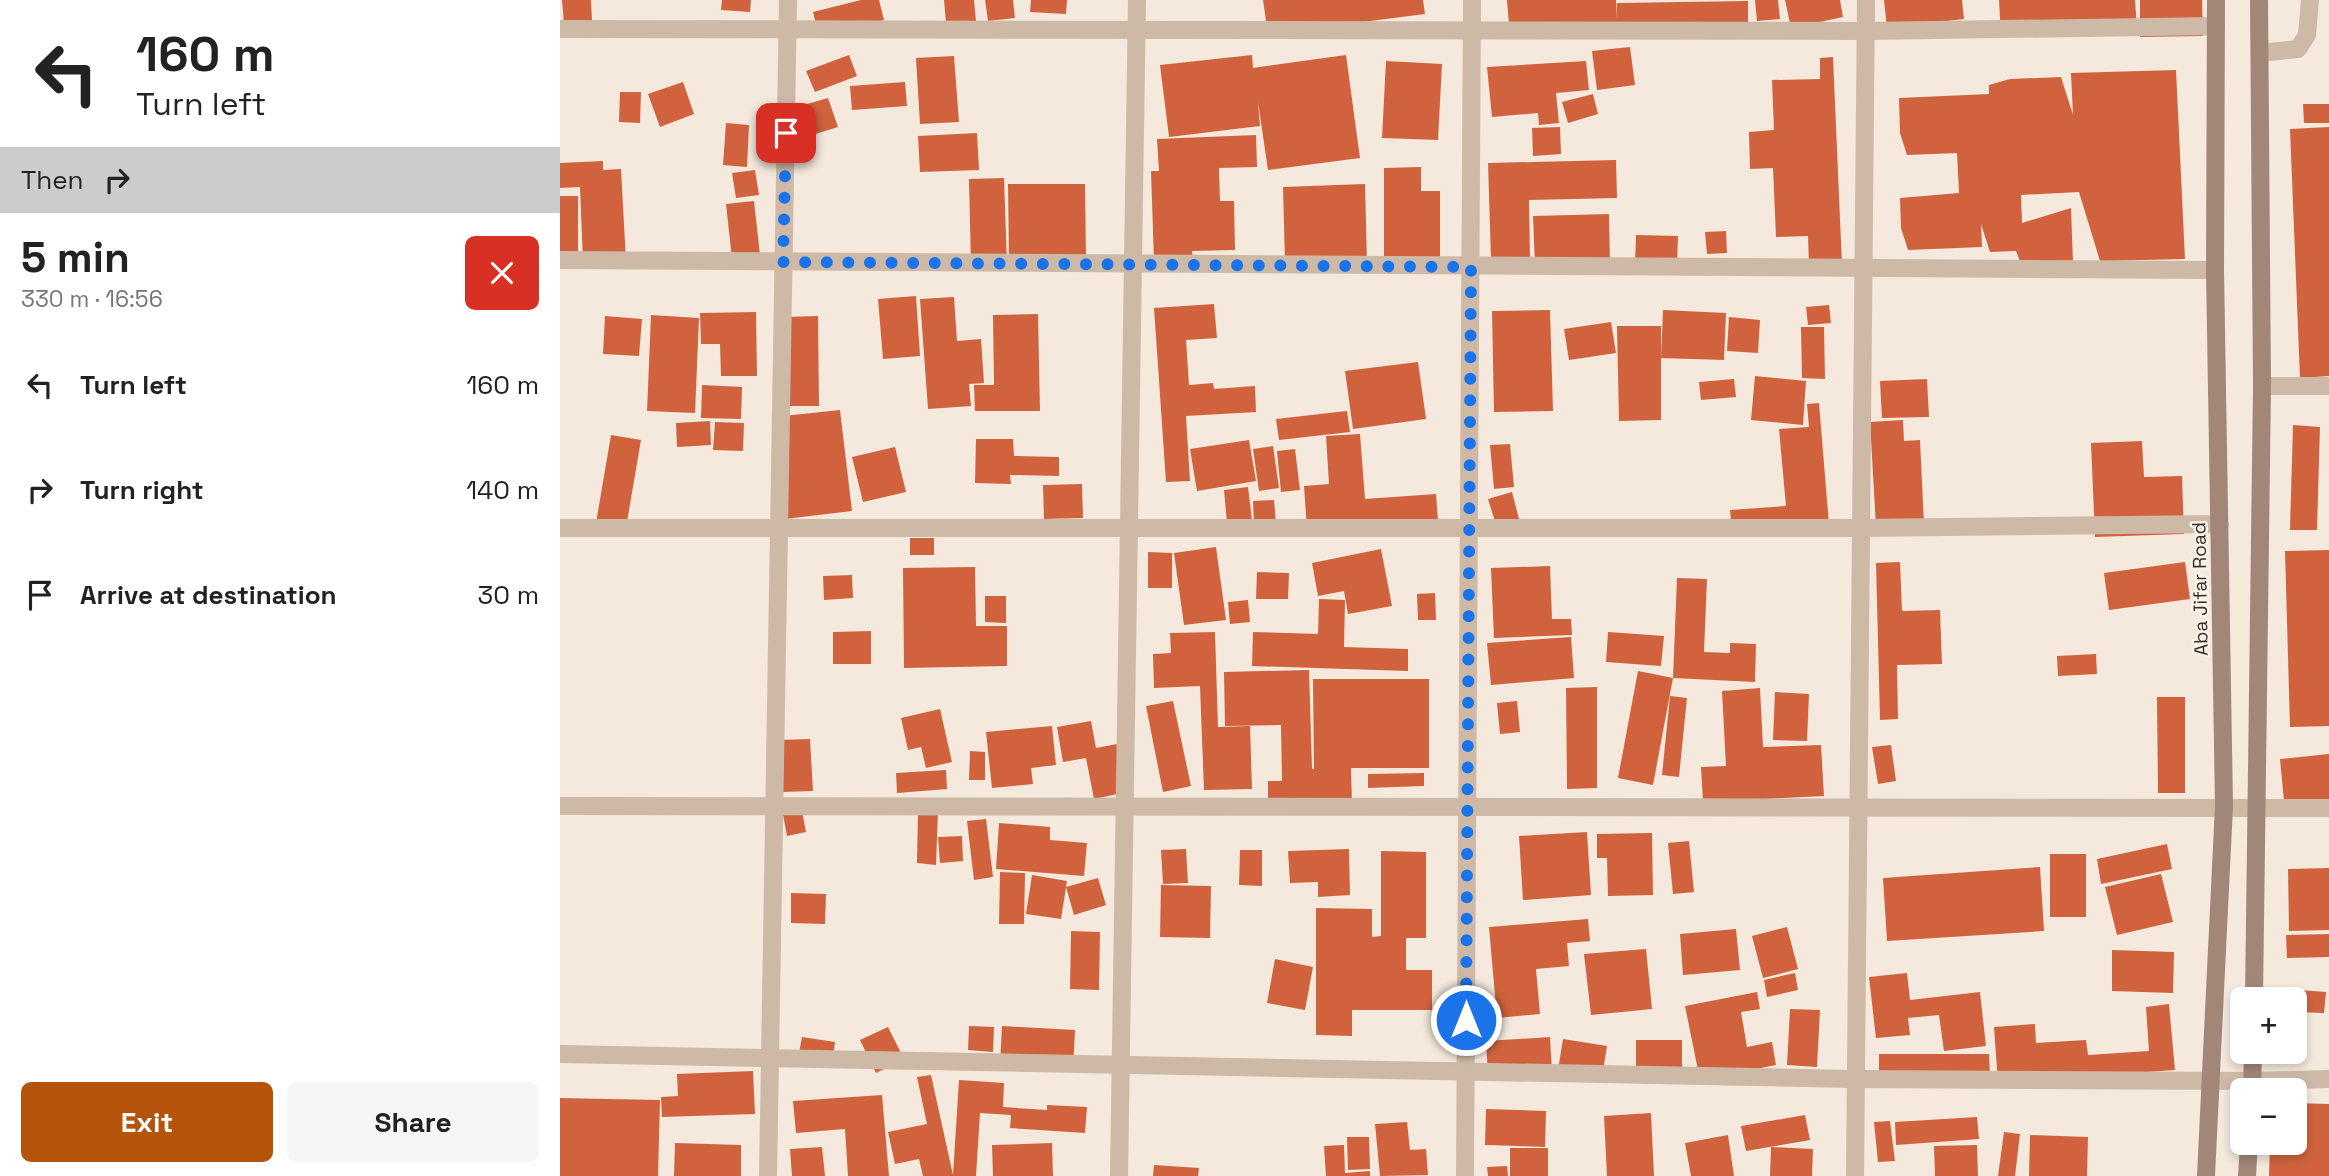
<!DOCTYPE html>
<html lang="en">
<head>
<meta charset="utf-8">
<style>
	:root { --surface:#fff; --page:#f6f6f6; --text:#222; --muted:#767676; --accent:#b45309 }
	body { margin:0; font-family:"Space Grotesk",sans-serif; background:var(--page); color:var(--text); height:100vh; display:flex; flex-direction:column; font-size:26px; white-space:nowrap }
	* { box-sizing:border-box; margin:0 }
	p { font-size:23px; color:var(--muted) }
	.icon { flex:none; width:38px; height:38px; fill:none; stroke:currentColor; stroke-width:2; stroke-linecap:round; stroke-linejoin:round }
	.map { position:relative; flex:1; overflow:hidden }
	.sheet { display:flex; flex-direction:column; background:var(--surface); width:560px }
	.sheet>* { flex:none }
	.top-card { background:#fff; color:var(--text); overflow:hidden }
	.buttons { position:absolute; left:1670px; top:987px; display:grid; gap:14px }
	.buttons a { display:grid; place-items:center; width:77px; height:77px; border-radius:10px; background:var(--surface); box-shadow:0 4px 10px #0003; font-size:35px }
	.pin { position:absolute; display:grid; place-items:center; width:60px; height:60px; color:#fff; margin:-30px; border-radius:14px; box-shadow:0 4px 10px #0006 }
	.me { position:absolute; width:77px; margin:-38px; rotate:0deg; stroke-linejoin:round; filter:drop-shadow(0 0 5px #0008) }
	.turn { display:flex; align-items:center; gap:24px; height:147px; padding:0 21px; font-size:32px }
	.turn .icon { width:91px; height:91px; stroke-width:2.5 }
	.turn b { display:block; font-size:49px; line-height:60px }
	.then { display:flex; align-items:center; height:66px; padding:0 21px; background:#0003; gap:14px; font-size:26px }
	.round { display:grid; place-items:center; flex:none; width:74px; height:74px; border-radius:10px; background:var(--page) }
	.overview { display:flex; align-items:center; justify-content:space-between; height:119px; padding:0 21px }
	h1 { font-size:42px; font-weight:700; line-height:52px }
	.cta { display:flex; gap:14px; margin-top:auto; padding:14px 21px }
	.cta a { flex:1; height:80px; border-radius:10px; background:var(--accent); color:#fff; font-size:28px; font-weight:700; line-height:80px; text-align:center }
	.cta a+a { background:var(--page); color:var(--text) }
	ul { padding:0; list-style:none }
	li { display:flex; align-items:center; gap:21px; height:105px; padding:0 21px }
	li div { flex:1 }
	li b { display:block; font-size:26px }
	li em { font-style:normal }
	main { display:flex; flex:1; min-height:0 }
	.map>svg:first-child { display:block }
</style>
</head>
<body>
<main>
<section class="sheet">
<div class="top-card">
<div class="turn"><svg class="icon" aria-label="left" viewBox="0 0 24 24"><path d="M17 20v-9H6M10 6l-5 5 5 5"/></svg><div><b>160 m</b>Turn left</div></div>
<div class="then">Then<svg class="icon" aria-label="right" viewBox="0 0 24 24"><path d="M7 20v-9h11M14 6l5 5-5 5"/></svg></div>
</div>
<div class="overview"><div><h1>5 min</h1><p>330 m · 16:56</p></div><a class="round" style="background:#d93025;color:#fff"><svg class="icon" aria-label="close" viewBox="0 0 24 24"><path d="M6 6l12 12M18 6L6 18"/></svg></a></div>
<ul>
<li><svg class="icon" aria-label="left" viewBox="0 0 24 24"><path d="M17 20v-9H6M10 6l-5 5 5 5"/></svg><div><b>Turn left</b></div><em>160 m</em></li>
<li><svg class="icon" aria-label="right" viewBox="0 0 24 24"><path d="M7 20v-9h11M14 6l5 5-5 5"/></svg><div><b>Turn right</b></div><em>140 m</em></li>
<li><svg class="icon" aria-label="arrive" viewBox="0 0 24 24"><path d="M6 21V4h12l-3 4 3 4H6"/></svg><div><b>Arrive at destination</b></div><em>30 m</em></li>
</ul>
<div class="cta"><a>Exit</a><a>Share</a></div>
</section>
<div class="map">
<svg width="1769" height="1176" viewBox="0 0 1769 1176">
	<rect width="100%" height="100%" fill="#f4e9dc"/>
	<g fill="#d0633e">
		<path d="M2 0H31L32 21 4 24Z"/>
		<path d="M162 0H191L190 12 161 10Z"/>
		<path d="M301 0H319L324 20 259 37 253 12Z"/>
		<path d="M384 0H414L416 21 386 23Z"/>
		<path d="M425 0H453L455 18 428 21Z"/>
		<path d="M471 0H507L506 14 470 12Z"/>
		<path d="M703 0H863L865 14 708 34Z"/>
		<path d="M947 0H1056L1057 18V3L1188 1V27L950 37Z"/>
		<path d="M1195 0H1218L1220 19 1197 21Z"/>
		<path d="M1225 0H1280L1283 17 1231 28Z"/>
		<path d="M1324 0H1402L1404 19 1327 28Z"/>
		<path d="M1439 0H1575L1577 28 1441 36Z"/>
		<path d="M1580 0H1642L1643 36 1580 37Z"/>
		<path d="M1070 47 1075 85 1037 90 1032 51Z"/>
		<path d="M289 55 297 76 255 92 246 71Z"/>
		<path d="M692 55 693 68 786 55 800 158 708 170 698 102 700 126 609 137 600 65Z"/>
		<path d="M394 56 399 122 360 124 356 58Z"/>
		<path d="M1273 57 1282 265 1249 266 1248 236 1216 237 1213 168 1190 169 1189 132 1214 130 1212 80 1260 79V58Z"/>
		<path d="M826 61 882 64 878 140 822 138Z"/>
		<path d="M1026 61 1029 90 996 93 999 123 979 125 978 113 932 117 927 67Z"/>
		<path d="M1616 70 1625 259 1540 261 1519 192 1461 195 1462 223 1511 208 1513 262 1461 264 1456 251 1430 252 1421 224 1422 247 1348 250 1341 228 1340 198 1399 193 1397 153 1347 155 1340 133 1339 98 1429 94V85L1450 79 1501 77 1513 115 1511 73Z"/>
		<path d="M123 82 134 114 100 127 88 94Z"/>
		<path d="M345 82 347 106 292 110 290 86Z"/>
		<path d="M60 92H81L80 123 59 122Z"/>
		<path d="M1033 94 1038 114 1008 123 1002 102Z"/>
		<path d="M268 98 278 127 246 137 237 107Z"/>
		<path d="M1743 104H1769V123H1744Z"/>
		<path d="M166 123 189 125 187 167 163 165Z"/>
		<path d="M1000 127 1001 154 973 156 972 128Z"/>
		<path d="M1769 127V376L1740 378 1730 129Z"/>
		<path d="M417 133 419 170 360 172 358 136Z"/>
		<path d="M696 135 697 167 659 168 660 201H674L675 250 632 251 633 260 594 261 591 171H599L597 139Z"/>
		<path d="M1056 160 1057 198 969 200 970 258 931 259 928 163Z"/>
		<path d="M43 161V170L61 169 66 261 23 262 20 187 0 188V163Z"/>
		<path d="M861 167V191H880V262H824V168Z"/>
		<path d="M195 170 199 195 176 198 172 173Z"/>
		<path d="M444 178 447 265 411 266 409 179Z"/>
		<path d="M448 184H525L526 259H449Z"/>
		<path d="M805 184 807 264 725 263 723 187Z"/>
		<rect x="0" y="196" width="18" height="65"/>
		<path d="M194 201 200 255 172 259 166 204Z"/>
		<path d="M1049 214 1050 265 975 267 973 216Z"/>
		<path d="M1166 231 1167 253 1147 254 1145 232Z"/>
		<path d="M1076 235 1118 236 1117 265H1075Z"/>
		<path d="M356 296 360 356 323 359 318 299Z"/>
		<path d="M394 297 397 341 421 339 424 383 409 384 411 406 368 409 360 299Z"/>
		<path d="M654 304 657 338 626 340 629 385 653 383 654 389 695 386 696 412 626 416 630 481 606 482 594 308Z"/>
		<path d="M1269 305 1271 323 1248 325 1246 307Z"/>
		<path d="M990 310 993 411 934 412 932 311Z"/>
		<path d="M1103 310 1166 313 1164 360 1101 358Z"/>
		<path d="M196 312 197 376H161L160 344H141L140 313Z"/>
		<path d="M478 314 480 411H415L414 385H434L433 315Z"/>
		<path d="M91 315 139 318 135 413 87 411Z"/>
		<path d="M45 316 82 319 79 356 43 354Z"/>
		<path d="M258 316 259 406H224L223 317Z"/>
		<path d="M1169 317 1200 320 1198 353 1167 351Z"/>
		<path d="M1051 322 1056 353 1009 360 1004 329Z"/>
		<path d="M1057 326H1101V420L1059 421Z"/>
		<path d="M1241 327H1264L1265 379 1242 378Z"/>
		<path d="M858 362 866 419 793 429 785 371Z"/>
		<path d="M1195 376 1246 381 1243 425 1191 420Z"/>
		<path d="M1174 379 1176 397 1141 400 1139 382Z"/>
		<path d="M1367 379 1369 417 1322 418 1320 381Z"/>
		<path d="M142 385 182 387 181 419 141 418Z"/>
		<path d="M1259 403 1269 524 1172 531 1170 510 1226 506 1219 429 1249 427 1247 404Z"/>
		<path d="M280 410 292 511 225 519 214 417Z"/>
		<path d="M787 411 790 432 719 440 716 419Z"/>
		<path d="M1343 420 1344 441 1360 440 1364 524 1316 526 1310 422Z"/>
		<path d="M150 421 151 445 117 447 116 423Z"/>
		<path d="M155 422 184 423 183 451 153 450Z"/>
		<path d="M1733 425 1760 427 1757 530H1730Z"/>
		<path d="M800 434 805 499 876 494 878 520 747 529 744 486 769 484 766 436Z"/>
		<path d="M51 435 81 440 66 528 36 523Z"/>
		<path d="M416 439H453L454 456 499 457V476L450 475 451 484 415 483Z"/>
		<path d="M689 440 696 481 637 491 630 449Z"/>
		<path d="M1582 441 1584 477 1622 476 1624 534 1535 537 1531 443Z"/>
		<path d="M950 444 954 487 934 489 930 445Z"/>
		<path d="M713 446 719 488 699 491 693 449Z"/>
		<path d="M335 447 346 492 303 502 292 457Z"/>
		<path d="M735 449 740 490 721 492 717 451Z"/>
		<path d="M522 484 523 518 484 519 483 485Z"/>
		<path d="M688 487 692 520 667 523 664 490Z"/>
		<path d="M952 492 959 519 936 525 928 499Z"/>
		<path d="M714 500 716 524 694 525 693 501Z"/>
		<rect x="350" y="538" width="24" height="17"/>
		<path d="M656 547 666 620 624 625 614 553Z"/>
		<path d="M821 549 832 606 788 614 784 591 758 596 752 563Z"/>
		<path d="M1769 550V726L1730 727 1725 551Z"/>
		<path d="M588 552 612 553V588H588Z"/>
		<path d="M1340 562 1342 611 1380 610 1382 664 1337 665 1338 719 1320 720 1316 563Z"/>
		<path d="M1625 562 1630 599 1549 610 1544 573Z"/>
		<path d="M990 566 992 619H1011L1012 635 934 638 931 568Z"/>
		<path d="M415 567 416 626H447V666L344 668 343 568Z"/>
		<path d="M697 572 729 573 728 599H696Z"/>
		<path d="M292 575 293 598 264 600 263 576Z"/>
		<path d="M1117 578 1147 579 1144 652 1170 653V643L1196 644 1195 682 1113 678Z"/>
		<path d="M875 593 876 620H858L857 594Z"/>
		<path d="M425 596H446V623L425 622Z"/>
		<path d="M759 599 785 600 784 647 848 649V671L692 666 693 632 758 634Z"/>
		<path d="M688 600 690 622 670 624 668 602Z"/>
		<path d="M311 631V664H273V632Z"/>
		<path d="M655 632 658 727 690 726 692 789 644 790 640 686 594 688 593 654 611 653 610 633Z"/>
		<path d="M1048 632 1104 636 1101 666 1046 662Z"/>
		<path d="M1011 637 1014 678 931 685 927 643Z"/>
		<path d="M1536 654 1537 674 1498 676 1497 656Z"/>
		<path d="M749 670 752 769H754L753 679H869V768H791L792 803 708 804V781H722L721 725 665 726 664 672Z"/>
		<path d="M1078 671 1113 678 1093 785 1058 778Z"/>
		<path d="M1037 687V788L1007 789 1006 688Z"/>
		<path d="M1200 688 1203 747 1261 745 1264 796 1143 802 1141 767 1166 766 1162 691Z"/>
		<path d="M1215 692 1249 694 1247 741 1213 740Z"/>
		<path d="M1110 696 1127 698 1119 777 1102 775Z"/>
		<path d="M1597 697H1625V793H1598Z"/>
		<path d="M613 701 631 786 603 792 586 706Z"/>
		<path d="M957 701 960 732 940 734 937 703Z"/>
		<path d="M380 709 392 762 366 768 361 747 348 750 341 718Z"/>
		<path d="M531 721 536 748 557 744 567 792 534 799 526 758 503 762 497 727Z"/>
		<path d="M492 726 496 765 471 768 473 784 432 788 426 732Z"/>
		<path d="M250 739 253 791 221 792 219 740Z"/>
		<path d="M1331 745 1336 781 1318 784 1312 747Z"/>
		<path d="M410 751 425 752V780H409Z"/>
		<path d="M1769 754V808L1725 811 1720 759Z"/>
		<path d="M386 770 387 789 337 793 336 773Z"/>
		<path d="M864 773V786L808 788V774Z"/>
		<path d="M240 801 246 832 227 836 221 804Z"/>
		<path d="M358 811 378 812 376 865 357 863Z"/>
		<path d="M426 819 433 877 414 880 407 821Z"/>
		<path d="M439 823 490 827V840L527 843 524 876 436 869Z"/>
		<path d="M1027 832 1031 895 963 900 959 836Z"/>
		<path d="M1092 833 1093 895 1048 896 1047 858H1037V834Z"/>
		<path d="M402 836 403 861 380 863 378 837Z"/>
		<path d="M1129 841 1134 892 1113 894 1108 843Z"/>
		<path d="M1607 844 1612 869 1541 884 1537 859Z"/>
		<path d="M626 849 628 883 603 884 601 850Z"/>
		<path d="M789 849 790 895 758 897V882L730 883 728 851Z"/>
		<path d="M680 850H702V886L679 885Z"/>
		<path d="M821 851 866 852V938H846V970H872V1010H792V1036L756 1035V908L812 909V937L821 936Z"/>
		<rect x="1490" y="854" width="36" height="63"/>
		<path d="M1480 867 1484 931 1327 941 1323 878Z"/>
		<path d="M1769 868V930L1729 931 1728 869Z"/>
		<path d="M440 872 465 873 464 924H439Z"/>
		<path d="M1601 874 1613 922 1557 935 1545 887Z"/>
		<path d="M472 875 507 881 501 919 466 914Z"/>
		<path d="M538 878 546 905 514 915 506 887Z"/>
		<path d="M601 885 651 886 650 938 600 937Z"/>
		<path d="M231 893 266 894 265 924 231 923Z"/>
		<path d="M1028 919 1030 941 1007 943 1009 966 976 969 980 1014 937 1018 929 927Z"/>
		<path d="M1227 927 1238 969 1203 978 1192 936Z"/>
		<path d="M1176 929 1180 970 1123 975 1120 934Z"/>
		<path d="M511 931 540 932 539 990 510 989Z"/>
		<path d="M1769 934V957L1727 958 1726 935Z"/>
		<path d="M1086 949 1092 1009 1031 1015 1024 954Z"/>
		<path d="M1552 950 1614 952 1613 993 1552 991Z"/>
		<path d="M715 959 753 967 745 1010 707 1003Z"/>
		<path d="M1235 973 1238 990 1207 997 1204 980Z"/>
		<path d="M1347 973 1350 1000 1420 992 1426 1046 1384 1051 1379 1015 1348 1018 1350 1035 1316 1038 1309 977Z"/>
		<path d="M1739 990 1766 992 1764 1013 1737 1012Z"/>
		<path d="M1197 992 1200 1009 1181 1012 1187 1047 1212 1042 1216 1065 1140 1080 1125 1006Z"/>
		<path d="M1609 1004 1615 1070 1438 1083 1434 1027 1475 1024 1476 1043 1526 1040 1528 1055 1589 1051 1586 1007Z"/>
		<path d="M1230 1009 1260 1010 1257 1067 1227 1065Z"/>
		<path d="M409 1026 434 1027 433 1052 408 1050Z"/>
		<path d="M442 1026 515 1030 513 1069 440 1065Z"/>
		<path d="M328 1027 344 1059 316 1073 300 1040Z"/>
		<path d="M242 1037 275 1042 272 1063 238 1058Z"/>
		<path d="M990 1037 992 1071 928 1075 926 1041Z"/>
		<path d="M1003 1039 1047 1046 1042 1077 998 1070Z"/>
		<path d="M1076 1040H1122V1070L1076 1071Z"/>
		<path d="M1319 1054H1429L1430 1076 1319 1077Z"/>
		<path d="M193 1071 195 1114 102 1117 101 1097 118 1096 117 1074Z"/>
		<path d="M371 1075 393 1175 399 1080 444 1083 443 1107 487 1110V1105L527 1107 525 1133 450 1128 451 1115 420 1113 416 1176H363L359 1159 335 1164 328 1132 367 1124 357 1077Z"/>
		<path d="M322 1095 329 1176H288L285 1129 236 1133 233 1101Z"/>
		<path d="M0 1098 100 1100 98 1176H0Z"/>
		<path d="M1734 1103 1769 1104V1176H1709L1710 1143H1734Z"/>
		<path d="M926 1109 986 1111 985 1147 925 1145Z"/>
		<path d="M1091 1113 1094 1176H1047L1044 1116Z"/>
		<path d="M1245 1115 1250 1140 1186 1151 1181 1126Z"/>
		<path d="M1417 1117 1419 1139 1336 1145 1335 1122Z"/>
		<path d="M1330 1121 1335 1161 1318 1162 1314 1122Z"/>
		<path d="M847 1122 850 1150 866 1149 868 1175 820 1176 815 1124Z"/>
		<path d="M1444 1132 1460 1134 1455 1176H1438Z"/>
		<path d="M1168 1135 1174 1176H1131L1125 1143Z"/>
		<path d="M1470 1135 1528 1137 1527 1176H1469Z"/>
		<path d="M787 1137H809L810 1169 788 1170Z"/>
		<path d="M115 1143 181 1145V1176H114Z"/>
		<path d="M492 1143 493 1176H433L432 1145Z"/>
		<path d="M784 1145 785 1173 810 1171V1176H766L764 1146Z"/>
		<path d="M1417 1145 1418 1176H1375L1374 1146Z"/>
		<path d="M262 1147 265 1176H232L230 1149Z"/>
		<path d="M1211 1147 1253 1149 1252 1176H1210Z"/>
		<rect x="950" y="1148" width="38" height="28"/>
		<path d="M594 1165 639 1168 638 1176H593Z"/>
		<path d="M947 1166 948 1176H928L927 1167Z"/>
	</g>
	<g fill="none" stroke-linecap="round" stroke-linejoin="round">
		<g stroke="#ceb9a7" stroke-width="18">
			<path d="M1700 53 1738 49 1747 35 1750 0"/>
			<path d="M1702 386H1769"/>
		</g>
		<g stroke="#ceb9a7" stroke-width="18">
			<path d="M0 29 1306 31 1656 26"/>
			<path d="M0 260 1655 270"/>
			<path d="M0 528H1301L1660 524"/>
			<path d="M0 806 1769 808"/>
			<path d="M0 1054 1296 1079 1693 1081 1769 1079"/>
			<path d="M208 1176 228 0"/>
			<path d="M559 1176 577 0"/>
			<path d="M905 1176 912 0"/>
			<path d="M1295 1176 1306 0"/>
		</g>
		<g stroke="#a28778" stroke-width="18">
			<path d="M1694 999 1702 386 1699 0"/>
			<path d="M1692 1090 1693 1052"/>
			<path d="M1646 1176 1664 806 1655 270 1656 0"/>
			<path d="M1687 1176 1689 1143"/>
		</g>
	</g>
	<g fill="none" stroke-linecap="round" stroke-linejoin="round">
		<path stroke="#1a73e8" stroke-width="12" stroke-dasharray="0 21.6" d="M226 133 223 262 911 267 906 1020"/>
	</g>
	<g text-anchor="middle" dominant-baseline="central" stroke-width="5" stroke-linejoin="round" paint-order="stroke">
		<g font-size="19" fill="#3a2e28" stroke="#fbf3e9">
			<text transform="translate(1640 589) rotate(-91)">Aba Jifar Road</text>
		</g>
	</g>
</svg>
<div class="buttons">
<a>+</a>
<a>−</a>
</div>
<div class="pin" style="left:226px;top:133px;background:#d93025"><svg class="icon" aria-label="arrive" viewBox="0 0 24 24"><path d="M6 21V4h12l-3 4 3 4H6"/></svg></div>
<svg class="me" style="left:906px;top:1020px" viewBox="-20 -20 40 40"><circle r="17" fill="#1a73e8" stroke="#fff" stroke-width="3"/><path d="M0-11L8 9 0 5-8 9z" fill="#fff"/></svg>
</div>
</main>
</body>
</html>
